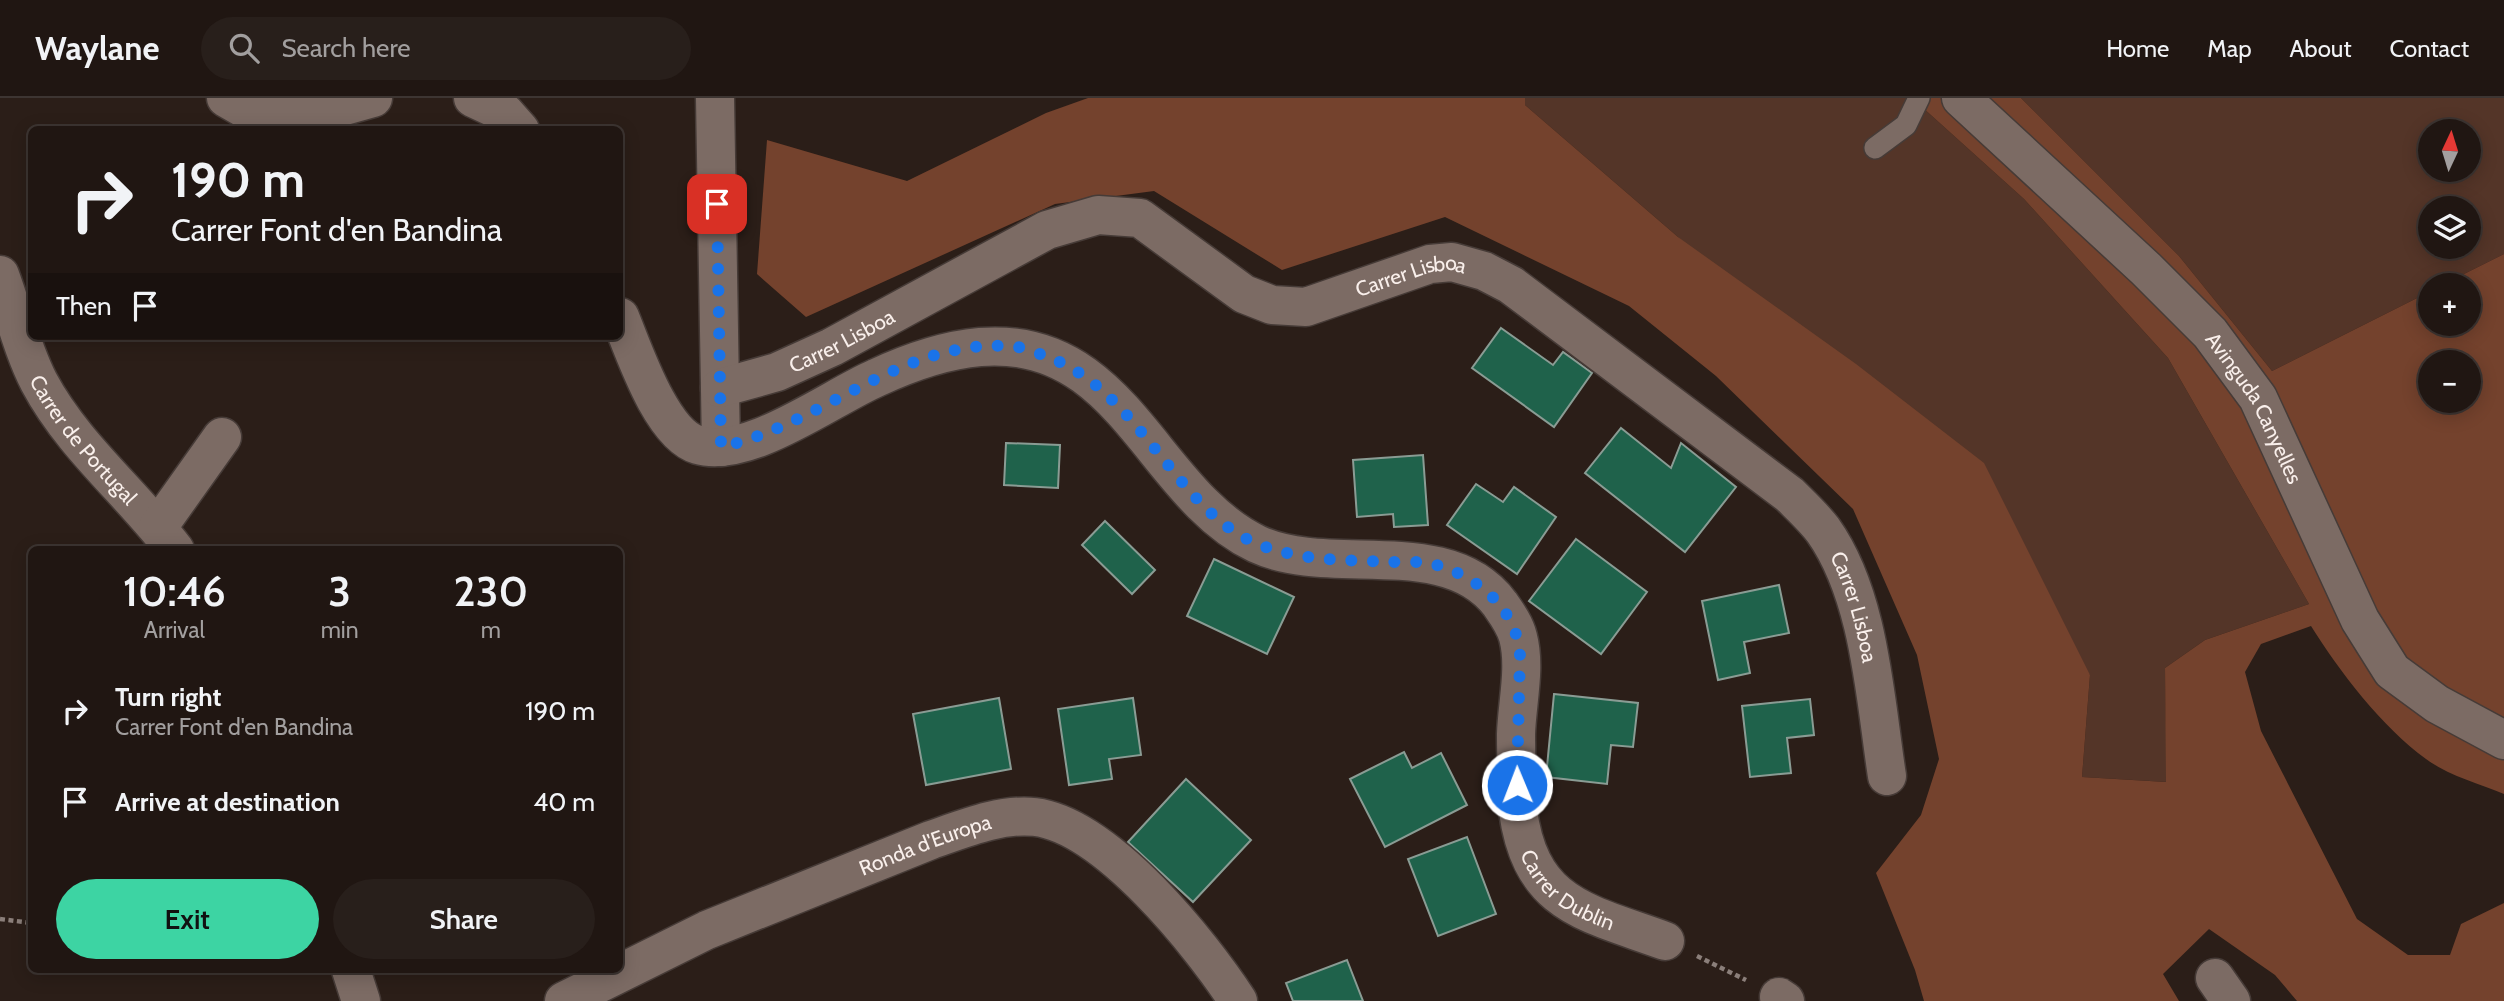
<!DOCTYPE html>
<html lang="en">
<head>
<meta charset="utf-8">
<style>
	:root { --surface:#201612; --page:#281f1b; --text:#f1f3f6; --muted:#a29f9f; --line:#3d3532; --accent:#3dd4a3 }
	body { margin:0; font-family:Cabin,sans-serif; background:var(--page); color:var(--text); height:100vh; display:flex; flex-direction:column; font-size:26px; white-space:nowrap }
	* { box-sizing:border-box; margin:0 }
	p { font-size:23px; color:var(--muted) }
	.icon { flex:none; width:38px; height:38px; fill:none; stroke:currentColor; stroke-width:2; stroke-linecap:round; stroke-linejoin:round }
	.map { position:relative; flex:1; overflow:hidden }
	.sheet { position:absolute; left:28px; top:448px; width:595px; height:427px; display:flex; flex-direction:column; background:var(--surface); border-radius:10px; box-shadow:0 4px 18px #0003,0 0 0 2px var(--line) }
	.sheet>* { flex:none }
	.top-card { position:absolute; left:28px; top:28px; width:595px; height:214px; border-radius:10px; box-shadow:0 4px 18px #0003,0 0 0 2px var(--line); background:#201612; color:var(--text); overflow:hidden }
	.needle { width:46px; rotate:4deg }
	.fabs { position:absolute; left:2418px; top:21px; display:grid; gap:14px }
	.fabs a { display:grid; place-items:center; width:63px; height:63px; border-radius:50%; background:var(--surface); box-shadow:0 4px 18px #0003,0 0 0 2px var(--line); font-size:35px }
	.pin { position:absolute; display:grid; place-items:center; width:60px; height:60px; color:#fff; margin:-30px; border-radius:14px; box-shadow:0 4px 10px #0006 }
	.me { position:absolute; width:77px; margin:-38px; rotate:359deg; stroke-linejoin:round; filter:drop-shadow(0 0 5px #0008) }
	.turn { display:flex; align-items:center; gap:24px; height:147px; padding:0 28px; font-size:32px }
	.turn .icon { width:91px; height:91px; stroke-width:2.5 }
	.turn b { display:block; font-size:49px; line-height:60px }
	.then { display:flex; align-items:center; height:66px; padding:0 28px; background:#0003; gap:14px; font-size:26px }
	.eta { display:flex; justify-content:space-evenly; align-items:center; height:119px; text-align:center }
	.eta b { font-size:42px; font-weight:600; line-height:49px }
	.button { display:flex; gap:14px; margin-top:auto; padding:14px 28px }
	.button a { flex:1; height:80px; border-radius:42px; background:var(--accent); color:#111; font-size:28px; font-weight:600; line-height:80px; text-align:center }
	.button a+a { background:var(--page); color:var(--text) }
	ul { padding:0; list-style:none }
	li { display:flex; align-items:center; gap:21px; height:91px; padding:0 28px }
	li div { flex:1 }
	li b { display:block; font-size:26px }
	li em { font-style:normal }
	header { display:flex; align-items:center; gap:42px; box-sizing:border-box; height:98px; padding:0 35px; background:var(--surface); border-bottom:2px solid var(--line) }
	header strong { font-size:33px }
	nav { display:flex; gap:38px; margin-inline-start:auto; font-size:24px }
	.search { width:490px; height:63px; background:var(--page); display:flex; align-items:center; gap:18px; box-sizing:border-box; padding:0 24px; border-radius:38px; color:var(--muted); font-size:26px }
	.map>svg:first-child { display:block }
</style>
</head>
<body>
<header>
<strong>Waylane</strong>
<div class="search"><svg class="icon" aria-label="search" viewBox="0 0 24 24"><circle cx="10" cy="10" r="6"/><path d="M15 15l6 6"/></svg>Search here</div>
<nav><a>Home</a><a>Map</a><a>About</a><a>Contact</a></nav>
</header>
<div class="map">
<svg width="2504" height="903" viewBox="0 0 2504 903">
	<rect width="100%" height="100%" fill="#2b1e18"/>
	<g fill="#543528" fill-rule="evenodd">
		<path d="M1525 0H1912L2024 101 2168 260 2309 506 2205 542 2165 570 2167 684 2082 679 2090 577 1678 139 1525 7Z"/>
		<path d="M2021 0H2504V156L2442 187H2431V193L2272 273 2179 158ZM2431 33H2469V72H2431ZM2431 110H2469V149H2431Z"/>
	</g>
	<path fill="#74422d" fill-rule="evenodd" d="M1088 0H1525V7L1678 139 1856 266 1984 365 2090 577 2082 679 2166 684 2165 570 2205 542 2309 506 2168 260 2024 101 1912 0H2021L2179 158 2272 273 2431 193V226H2469V187H2442L2504 156V696C2480 686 2447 677 2426 661 2382 629 2339 573 2311 528L2261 546 2245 574 2261 633 2357 821 2408 857H2450L2461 826 2504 805V903H2297L2275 877 2209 831 2163 876 2179 903H1924L1915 872 1876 775 1921 717 1939 661 1917 557 1853 411 1716 278 1629 208 1445 119 1282 172 1154 93 1055 106 806 219 757 176 767 42 907 83 1046 15ZM2431 264H2469V303H2431Z"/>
	<g fill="#1f624b" stroke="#8a9c94" stroke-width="2">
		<path d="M1501 230 1553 267 1563 254 1592 275 1554 329 1472 270Z"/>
		<path d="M1621 330 1671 370 1681 345 1736 389 1685 454 1585 375Z"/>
		<path d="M1006 345 1060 347 1058 390 1004 387Z"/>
		<path d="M1423 357 1428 427 1394 429 1393 416 1357 419 1353 362Z"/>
		<path d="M1476 386 1503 404 1514 389 1556 419 1517 476 1447 427Z"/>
		<path d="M1105 423 1155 472 1132 496 1082 447Z"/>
		<path d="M1576 441 1647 494 1601 556 1529 503Z"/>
		<path d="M1214 461 1294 499 1267 556 1187 518Z"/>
		<path d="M1779 487 1789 535 1744 544 1750 575 1718 582 1702 503Z"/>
		<path d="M1554 596 1638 605 1633 649 1611 647 1607 686 1546 679Z"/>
		<path d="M999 600 1011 671 926 687 913 616Z"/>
		<path d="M1133 600 1141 657 1109 661 1112 681 1069 687 1058 611Z"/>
		<path d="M1810 601 1814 637 1787 640 1791 675 1750 679 1742 608Z"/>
		<path d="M1404 654 1412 670 1441 655 1467 707 1385 749 1350 681Z"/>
		<path d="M1186 681 1251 742 1193 804 1128 744Z"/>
		<path d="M1467 739 1496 816 1438 838 1408 761Z"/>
		<path d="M1347 862 1363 903H1293L1286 885Z"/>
	</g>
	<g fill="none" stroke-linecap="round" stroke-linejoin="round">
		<g stroke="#463b37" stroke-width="24">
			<path id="lane" d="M1875 50 1906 27 1919 0"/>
		</g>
		<g stroke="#463b37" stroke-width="41">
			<g id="street">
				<path d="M226 0 259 19 309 18 373 0"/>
				<path d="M473 0 505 15 520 32"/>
				<path d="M715 0 721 349"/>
				<path id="s1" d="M1961 0 2146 171 2210 235 2258 300 2360 522 2392 573 2437 606 2504 642"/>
				<path id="s2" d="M0 177C13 212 22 251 39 284 73 348 132 395 175 452"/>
				<path id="s3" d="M620 219C634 253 661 336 698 347 748 362 830 300 876 280 908 265 945 252 980 249 1124 237 1151 395 1257 446 1330 480 1447 435 1500 506 1507 516 1515 527 1518 539 1526 569 1517 605 1516 636 1516 661 1517 687 1518 713 1531 808 1586 814 1665 843"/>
				<path id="s4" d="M720 290 777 274 832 249 1047 132 1098 117 1140 120 1244 196 1272 207 1306 209 1430 166 1452 164 1484 173 1511 187 1790 397C1801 408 1814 420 1823 432 1870 498 1875 601 1887 678"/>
				<path d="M158 429 222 339"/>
				<path d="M351 872 361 903"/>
				<path d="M2215 880 2231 903"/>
				<path d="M1779 899 1785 903"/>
				<path id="s5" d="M564 903 707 832 931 742C963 731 1001 715 1035 719 1107 728 1201 846 1238 903"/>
			</g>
		</g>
		<g stroke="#8b7f7a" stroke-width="4.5" stroke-dasharray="5 3.5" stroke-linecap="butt">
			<path d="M0 821 32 825"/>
			<path d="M1697 858 1746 882"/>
		</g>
		<use href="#lane" stroke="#7c6b64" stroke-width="21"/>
		<use href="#street" stroke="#7c6b64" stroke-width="38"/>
	</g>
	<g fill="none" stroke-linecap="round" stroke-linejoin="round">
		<path stroke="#1a73e8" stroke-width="12" stroke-dasharray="0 21.6" d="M717 106 721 349C823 327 907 236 1018 249 1028 250 1039 256 1048 259 1141 294 1177 415 1260 447 1302 463 1347 462 1391 464 1404 464 1420 463 1433 466 1477 478 1514 508 1520 554L1517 687"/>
	</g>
	<g text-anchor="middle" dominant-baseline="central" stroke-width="5" stroke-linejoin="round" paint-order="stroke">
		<g font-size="21" fill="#f9efeb" stroke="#22140f">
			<text stroke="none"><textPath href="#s4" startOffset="763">Carrer Lisboa</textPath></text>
			<text stroke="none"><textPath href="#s4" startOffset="131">Carrer Lisboa</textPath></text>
			<text stroke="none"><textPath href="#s1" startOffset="430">Avinguda Canyelles</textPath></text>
			<text stroke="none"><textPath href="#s2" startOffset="187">Carrer de Portugal</textPath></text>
			<text stroke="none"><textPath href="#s4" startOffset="1351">Carrer Lisboa</textPath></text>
			<text stroke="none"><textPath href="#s5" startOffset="394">Ronda d'Europa</textPath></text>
			<text stroke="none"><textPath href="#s3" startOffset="1379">Carrer Dublin</textPath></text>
		</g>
	</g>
</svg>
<div class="fabs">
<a><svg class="needle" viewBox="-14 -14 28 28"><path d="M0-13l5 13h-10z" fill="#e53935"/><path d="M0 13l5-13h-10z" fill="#a29f9f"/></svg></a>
<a><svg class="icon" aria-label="layers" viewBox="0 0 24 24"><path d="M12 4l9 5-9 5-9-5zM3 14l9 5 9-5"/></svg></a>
<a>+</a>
<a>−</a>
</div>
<div class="pin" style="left:717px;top:106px;background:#d93025"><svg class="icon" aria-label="arrive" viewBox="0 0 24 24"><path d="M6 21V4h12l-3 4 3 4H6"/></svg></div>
<svg class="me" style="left:1517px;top:687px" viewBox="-20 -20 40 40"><circle r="17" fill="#1a73e8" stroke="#fff" stroke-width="3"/><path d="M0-11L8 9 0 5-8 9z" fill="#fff"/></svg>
<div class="top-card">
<div class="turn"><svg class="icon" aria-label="right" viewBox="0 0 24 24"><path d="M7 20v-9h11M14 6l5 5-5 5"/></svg><div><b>190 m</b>Carrer Font d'en Bandina</div></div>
<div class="then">Then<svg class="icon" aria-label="arrive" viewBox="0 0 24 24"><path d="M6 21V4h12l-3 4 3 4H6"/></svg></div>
</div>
<section class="sheet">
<div class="eta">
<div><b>10:46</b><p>Arrival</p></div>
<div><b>3</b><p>min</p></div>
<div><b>230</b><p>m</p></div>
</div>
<ul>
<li><svg class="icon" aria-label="right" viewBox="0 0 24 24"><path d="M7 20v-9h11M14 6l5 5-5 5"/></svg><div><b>Turn right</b><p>Carrer Font d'en Bandina</p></div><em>190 m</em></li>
<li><svg class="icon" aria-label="arrive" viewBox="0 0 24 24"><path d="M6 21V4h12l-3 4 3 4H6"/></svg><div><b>Arrive at destination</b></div><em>40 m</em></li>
</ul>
<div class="button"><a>Exit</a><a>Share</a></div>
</section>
</div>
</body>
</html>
